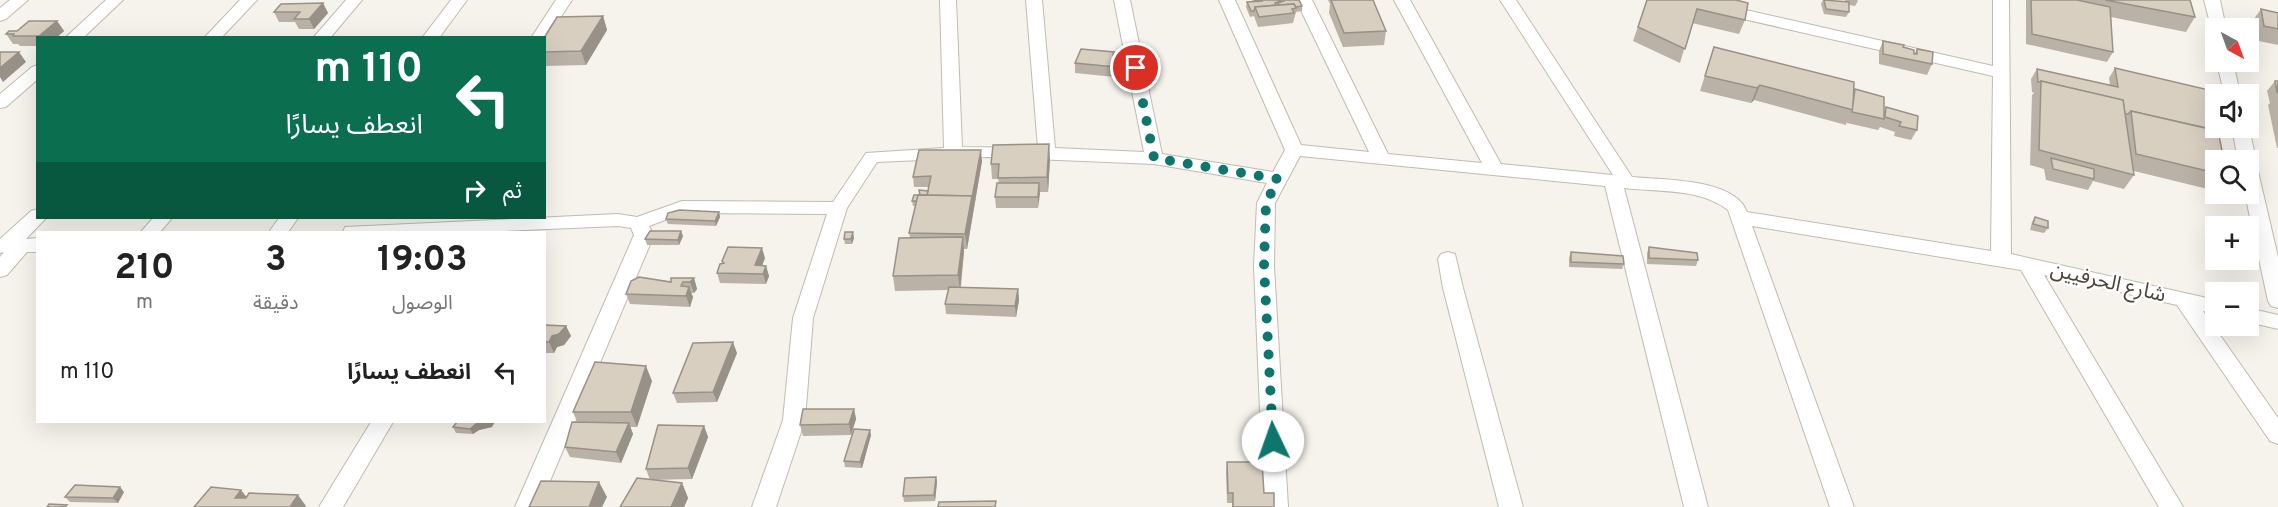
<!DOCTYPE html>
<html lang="ar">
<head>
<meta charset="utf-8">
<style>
	:root { --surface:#fff; --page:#f2f2f2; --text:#222; --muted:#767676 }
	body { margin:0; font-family:Overpass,"Noto Sans Arabic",sans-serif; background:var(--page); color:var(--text); direction:rtl; height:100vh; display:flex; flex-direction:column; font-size:22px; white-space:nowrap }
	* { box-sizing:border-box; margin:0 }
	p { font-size:20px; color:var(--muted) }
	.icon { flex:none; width:33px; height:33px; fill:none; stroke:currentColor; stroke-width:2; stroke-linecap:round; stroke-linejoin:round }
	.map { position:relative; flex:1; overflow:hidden; direction:ltr }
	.panel { position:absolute; left:36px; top:231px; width:510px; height:192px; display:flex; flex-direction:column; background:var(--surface); border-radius:0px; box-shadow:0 6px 24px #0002; direction:rtl }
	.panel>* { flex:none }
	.banner { position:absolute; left:36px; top:36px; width:510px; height:183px; border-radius:0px; box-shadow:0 6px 24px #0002; direction:rtl; background:#0b6e4f; color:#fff; overflow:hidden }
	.needle { width:39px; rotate:139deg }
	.tools { position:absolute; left:2205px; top:18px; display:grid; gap:12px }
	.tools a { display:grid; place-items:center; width:54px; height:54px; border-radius:0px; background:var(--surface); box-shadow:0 6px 24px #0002; font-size:30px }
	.pin { position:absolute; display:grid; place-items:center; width:51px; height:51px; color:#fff; margin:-26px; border:3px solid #fff; border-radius:50%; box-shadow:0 2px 6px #0007 }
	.me { position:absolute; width:66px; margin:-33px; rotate:357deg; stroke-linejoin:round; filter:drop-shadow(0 0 4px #0008) }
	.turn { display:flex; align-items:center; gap:21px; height:126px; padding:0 24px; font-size:27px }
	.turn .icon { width:78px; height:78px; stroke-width:2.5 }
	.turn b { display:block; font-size:42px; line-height:51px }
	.then { display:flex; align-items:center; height:57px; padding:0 24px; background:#0003; gap:12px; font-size:22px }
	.eta { display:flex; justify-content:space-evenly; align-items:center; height:102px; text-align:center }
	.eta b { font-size:36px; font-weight:700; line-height:42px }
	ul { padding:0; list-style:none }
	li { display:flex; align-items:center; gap:18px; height:78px; padding:0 24px }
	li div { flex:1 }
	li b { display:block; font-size:22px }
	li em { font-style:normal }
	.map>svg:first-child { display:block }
</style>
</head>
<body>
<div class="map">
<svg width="2278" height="507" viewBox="0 0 2278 507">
	<rect width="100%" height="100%" fill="#f6f3ec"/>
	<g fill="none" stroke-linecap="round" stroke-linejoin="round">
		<g stroke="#c2bbae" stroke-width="2">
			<g id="street">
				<path d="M10 0H28L6 19 0 21V8Z"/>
				<path d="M106 0H123L83 38H65Z"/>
				<path d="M240 0H257L221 38H204Z"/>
				<path d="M346 0H362L330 38H313Z"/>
				<path d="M451 0H467L439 38H422Z"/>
				<path d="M556 0H572L545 41 544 38H531Z"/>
				<path d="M940 0H956L962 147 1038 148 1026 0H1042L1055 148 1144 152 1114 0H1130L1162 154 1273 172 1285 150 1219 0H1235L1301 145 1369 152 1296 0H1312L1388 154 1482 163 1394 0H1410L1501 164 1613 175 1500 0H1516L1632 177C1663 180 1735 178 1747 212L1991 251 1993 76 1682 5 1674 0H1702L1993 66V0H2009L2011 254 2216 300V314L2203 311 2278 418V444L2270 441 2177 305 2044 275 2183 507H2159L2021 270 1752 226 1854 507H1830L1728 210C1700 188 1658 192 1624 188L1708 507H1684L1605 186 1300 156 1275 203 1274 266 1288 507H1264L1254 266 1257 203 1267 183 1154 164 988 157 877 162 847 208 813 318 805 420 776 507H752L783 420 793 318 827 214 684 213 649 226 654 235 539 507H515L634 235 631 228 618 226 482 232H343L345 227 618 214 637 217 682 201 833 202 866 153 944 148Z"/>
				<path d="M2204 0H2220L2226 28H2216V32L2212 31Z"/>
				<path d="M2217 62H2233L2240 94H2224Z"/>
				<path d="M38 65V79L6 107 0 108V94L32 67Z"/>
				<path d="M2232 128H2249L2256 160 2254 163 2257 167 2278 257V308L2271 306 2268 301 2245 194H2248V160H2238Z"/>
				<path d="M38 209V218H46L26 239 38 238V252H27L7 275 0 277V257L4 252 0 253V239L31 211Z"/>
				<path d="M153 218H172L160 232H141Z"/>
				<path d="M279 218H298L288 232H269Z"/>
				<path d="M1448 252 1455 254 1463 288 1523 507H1499L1443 288 1438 259 1441 254Z"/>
				<path d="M2248 308 2278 315V329L2248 322Z"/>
				<path d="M371 422H393L343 507H319Z"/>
			</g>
		</g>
		<use href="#street" fill="#fff" fill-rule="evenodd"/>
	</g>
	<g fill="#bab2a6">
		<path d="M1252 0H1281V2H1282L1281 0H1299L1302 6V11L1296 12 1293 23 1258 27 1254 16 1250 17 1246 7 1247 2H1252Z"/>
		<path d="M1328 0H1373L1386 31 1384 45 1343 47 1329 13 1330 4Z"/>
		<path d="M1647 0H1736L1745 20 1739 34 1692 23 1680 63 1633 41Z"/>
		<path d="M1823 0 1845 2V0H1857L1858 1 1855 6 1849 5V12L1846 17 1824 14 1821 4Z"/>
		<path d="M2026 0H2190L2195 17 2186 32 2111 17 2113 52 2107 62 2026 44Z"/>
		<path d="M323 3 328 13 314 29H299L295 22H279L274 12Z"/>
		<path d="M2261 9 2278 13V45L2254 40 2251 23Z"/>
		<path d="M603 16 607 30 586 65 544 66V38Z"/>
		<path d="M57 21 64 31 56 38H38V46H20L18 44H13L6 34Z"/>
		<path d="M1883 41 1903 47 1914 54 1917 49 1932 64 1927 75 1879 64V51Z"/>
		<path d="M1714 47 1853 93 1855 89 1884 111 1886 107 1917 130 1911 140 1894 136 1895 132 1880 127 1878 130 1847 123V121L1846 125 1754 100 1751 103 1700 91Z"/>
		<path d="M1114 52V55L1119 66 1115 77 1075 73V63Z"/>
		<path d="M2115 68 2211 129 2216 160V191L2134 171V175L2124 189 2093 181 2088 190 2046 180 2044 169 2030 165 2032 95 2034 93 2032 92 2031 79 2037 69 2110 85 2109 78Z"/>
		<path d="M2275 81H2278V148H2277L2268 105 2270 103 2267 91Z"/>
		<path d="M1050 159 1048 192H1039L1038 208H996L995 197 999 183 998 179H992L991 164Z"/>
		<path d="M982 161 967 249H964L961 287 1018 289 1019 300 1016 317 946 314 945 304 948 290 895 291 893 276 910 238 909 233 915 206H913L912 201 920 195 919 190 928 191 929 187H914L913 177Z"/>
		<path d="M719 212 720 217 716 226 668 224 666 219Z"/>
		<path d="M2035 217 2048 228 2044 233 2030 230 2032 222Z"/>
		<path d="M683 236 679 245H647L645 239Z"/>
		<path d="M854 238 852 244H845L844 239Z"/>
		<path d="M1649 247 1698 260 1696 266 1647 264V253Z"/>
		<path d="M1571 252 1624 264 1622 269 1569 267V258Z"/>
		<path d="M765 258 762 265 766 266 769 276 766 284 720 283 717 273 723 263 722 261Z"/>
		<path d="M694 278 697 289 694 293H691L693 297 690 307 630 304 626 294 671 282Z"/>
		<path d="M544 325 566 326 571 336 564 345 557 347 554 353H544Z"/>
		<path d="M737 353 717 402 677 403 673 393Z"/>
		<path d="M652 381 637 427H630L633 434 621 463 570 457 565 447 577 422 573 412Z"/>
		<path d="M854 409 856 419 851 435 803 436 800 425Z"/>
		<path d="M704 426 708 437 692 479 652 480 682 483 688 498 684 507H620L650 480 646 469Z"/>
		<path d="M453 427H492L479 430 473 434 456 433Z"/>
		<path d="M871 435 862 468 845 467 844 461Z"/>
		<path d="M1227 462 1264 493 1274 507H1232V503H1227L1226 472Z"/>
		<path d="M936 477 937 482 935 501 904 502 903 496Z"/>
		<path d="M124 492 118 503 70 502 65 497Z"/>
	</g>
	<g fill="#979187">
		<path d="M323 3 328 13 314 29 309 19Z"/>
		<path d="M603 16 607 30 586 65 581 51Z"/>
		<path d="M57 21 64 31 56 38H40L39 36Z"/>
		<path d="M19 52 26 62 3 82 0 77V68Z"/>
		<path d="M1119 56V66L1115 77V67Z"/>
		<path d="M1760 85 1754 100 1751 103 1757 88Z"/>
		<path d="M1049 144 1050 159 1048 192 1047 177Z"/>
		<path d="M981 150 982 161 967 249 965 234Z"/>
		<path d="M1039 183 1040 194 1038 208V197Z"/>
		<path d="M719 212 720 217 716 226 715 221Z"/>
		<path d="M681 231 683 236 679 245 678 240Z"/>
		<path d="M853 232 854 238 852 244 851 239Z"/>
		<path d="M963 237 964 252 960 290 958 275Z"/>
		<path d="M762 248 765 258 759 274 755 265Z"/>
		<path d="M766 266 769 276 766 284 763 274Z"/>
		<path d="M694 278 697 289 694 293 690 282Z"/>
		<path d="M689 287 693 297 690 307 686 296Z"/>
		<path d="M1018 289 1019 300 1016 317 1015 306Z"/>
		<path d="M566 326 571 336 564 345 557 347 554 353 549 342 552 336Z"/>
		<path d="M733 342 737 353 717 402 713 392Z"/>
		<path d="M646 366 652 381 637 427 631 412Z"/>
		<path d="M854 409 856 419 851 435 849 424Z"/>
		<path d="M488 422H495L492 427 479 430 473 434 470 429 476 424Z"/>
		<path d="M629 423 633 434 621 463 616 452Z"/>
		<path d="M704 426 708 437 692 479 688 468Z"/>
		<path d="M870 430 871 435 862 468 860 462Z"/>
		<path d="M936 477 937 482 935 501 934 495Z"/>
		<path d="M599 482 607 497 602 507H589Z"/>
		<path d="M682 483 688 498 684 507H671Z"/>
		<path d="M120 487 124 492 118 503 113 498Z"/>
		<path d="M241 490 249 500 235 498Z"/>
		<path d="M298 495 306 506 305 507H290Z"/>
	</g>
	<g fill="#d8cfc1" stroke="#979187" stroke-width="1.5">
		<path d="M1254 0H1281V1L1275 3 1276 5 1255 7 1254 11H1251L1247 2 1263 1Z"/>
		<path d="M1284 0H1299L1302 6 1296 7 1294 4 1279 5 1278 3 1284 1Z"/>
		<path d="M1331 0H1373L1386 31 1344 33Z"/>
		<path d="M1647 0H1736L1748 3 1745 20 1697 9 1685 49 1638 27Z"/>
		<path d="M1824 0 1849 2V12L1826 9Z"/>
		<path d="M2031 0H2077L2110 7 2113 52 2032 34Z"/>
		<path d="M2105 0H2190L2195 17Z"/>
		<path d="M323 3 309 19H294L300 12H274L281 4Z"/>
		<path d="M1294 4 1296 8 1292 9 1294 13 1259 17 1255 7Z"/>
		<path d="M2261 9 2278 13V29L2264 26Z"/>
		<path d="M603 16 581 51 544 52V38L557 17Z"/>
		<path d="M29 21H57L39 36H13L14 34H6L9 31H17Z"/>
		<path d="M1883 41 1904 45 1903 47 1914 50V54H1917V49L1933 52 1932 64 1883 54Z"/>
		<path d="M1714 47 1854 82 1853 110 1760 85 1757 88 1705 76Z"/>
		<path d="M1081 49 1114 52 1113 55 1119 56 1115 67 1075 63Z"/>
		<path d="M0 52H19L0 68Z"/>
		<path d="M2115 68 2209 90 2211 129 2131 111 2128 114H2125L2123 100 2041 81 2040 82H2038L2037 69 2118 87Z"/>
		<path d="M2041 81 2123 100 2134 175 2039 150Z"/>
		<path d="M2275 81H2278L2277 93Z"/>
		<path d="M1855 89 1884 97V119L1852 112Z"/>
		<path d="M1886 107 1918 116 1917 130 1899 126 1901 122 1885 117Z"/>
		<path d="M2131 111 2218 131 2224 160H2216V173L2136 154Z"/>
		<path d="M1049 144 1047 177 998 178 999 164H991L993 145Z"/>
		<path d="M919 150H981L972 198V196L927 195 931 176 913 177Z"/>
		<path d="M2051 158 2094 169V179L2053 169Z"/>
		<path d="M997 183H1039L1038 197H995Z"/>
		<path d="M919 190 928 191 927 195H918L917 201H912L914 195H920Z"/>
		<path d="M918 195 972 196 965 234 909 233Z"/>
		<path d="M679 210 719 212 715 221 666 219 668 213Z"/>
		<path d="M2035 217 2048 221V228L2033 224Z"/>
		<path d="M650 231H681L678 240 645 239Z"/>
		<path d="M845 232H853L851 239H844Z"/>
		<path d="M963 237 958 275 893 276 899 238Z"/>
		<path d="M728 247 762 248 755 265 766 266 763 274 717 273 720 264 724 263 722 261Z"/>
		<path d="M1649 247 1697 253 1698 260 1649 258Z"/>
		<path d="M1571 252 1623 256 1624 264 1571 262Z"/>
		<path d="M639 277 671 282V278H694L690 282H683L681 286 689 287 686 296 626 294 631 281Z"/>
		<path d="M949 287 1018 289 1015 306 945 304Z"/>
		<path d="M544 325 566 326 559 334 552 336 549 342H544Z"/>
		<path d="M733 342 713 392 673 393 693 343Z"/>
		<path d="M595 362 646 366 631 412H573Z"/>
		<path d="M803 409H854L849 424 800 425Z"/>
		<path d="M457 422H488L476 424 470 429 453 427Z"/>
		<path d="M572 422 629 423 616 452 565 447Z"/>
		<path d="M658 425 704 426 688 468 646 469Z"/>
		<path d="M854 429 870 430 860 462 844 461Z"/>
		<path d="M1227 462H1262L1264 493H1274V507H1233V493H1228Z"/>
		<path d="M936 477 934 495 903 496 905 478Z"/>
		<path d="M637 478 682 483 671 507H620Z"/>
		<path d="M541 481 599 482 589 507H529Z"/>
		<path d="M75 485 120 487 113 498 65 497Z"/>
		<path d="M211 487 241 490 235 498H246L249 493 298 495 290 507H194Z"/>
		<path d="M996 501 995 507H938L939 502Z"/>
		<path d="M49 504 67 505 65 507H47Z"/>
	</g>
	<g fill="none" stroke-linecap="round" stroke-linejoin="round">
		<path stroke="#0f766e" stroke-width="10" stroke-dasharray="0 18" d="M1136 68 1154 158 1278 179 1266 203 1264 266 1273 441"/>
	</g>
	<g text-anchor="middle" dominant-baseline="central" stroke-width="5" stroke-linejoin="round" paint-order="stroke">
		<g font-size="21" fill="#4b4439" stroke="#fff">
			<text transform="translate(2108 283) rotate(13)">شارع الحرفيين</text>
		</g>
	</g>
</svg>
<div class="tools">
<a><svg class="needle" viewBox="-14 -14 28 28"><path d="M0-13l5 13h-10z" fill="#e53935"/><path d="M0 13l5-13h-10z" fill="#767676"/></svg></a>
<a><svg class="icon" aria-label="sound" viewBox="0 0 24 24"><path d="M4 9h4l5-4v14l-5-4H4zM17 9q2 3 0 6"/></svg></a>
<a><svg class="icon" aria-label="search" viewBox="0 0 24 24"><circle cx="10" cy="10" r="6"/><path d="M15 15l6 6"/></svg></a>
<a>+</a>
<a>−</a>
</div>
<div class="pin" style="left:1136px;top:68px;background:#d93025"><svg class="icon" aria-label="arrive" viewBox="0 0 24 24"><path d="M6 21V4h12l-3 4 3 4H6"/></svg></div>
<svg class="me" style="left:1273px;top:441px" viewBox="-20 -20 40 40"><circle r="19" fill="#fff"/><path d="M0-13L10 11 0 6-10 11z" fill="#0f766e"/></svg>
<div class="banner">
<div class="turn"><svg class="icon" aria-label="left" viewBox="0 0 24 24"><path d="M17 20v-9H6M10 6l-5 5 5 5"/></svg><div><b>110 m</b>انعطف يسارًا</div></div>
<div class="then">ثم<svg class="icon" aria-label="right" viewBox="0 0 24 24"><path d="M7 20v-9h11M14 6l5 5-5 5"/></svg></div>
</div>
<section class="panel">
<div class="eta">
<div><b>19:03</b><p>الوصول</p></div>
<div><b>3</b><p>دقيقة</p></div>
<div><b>210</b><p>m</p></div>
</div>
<ul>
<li><svg class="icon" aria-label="left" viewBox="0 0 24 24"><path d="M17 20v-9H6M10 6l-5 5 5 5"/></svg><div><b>انعطف يسارًا</b></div><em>110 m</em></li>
</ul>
</section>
</div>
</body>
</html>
